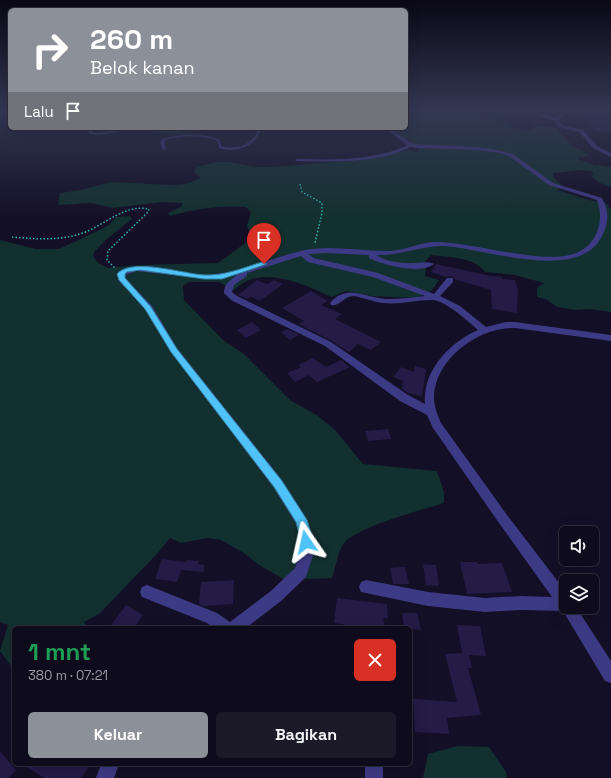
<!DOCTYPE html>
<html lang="id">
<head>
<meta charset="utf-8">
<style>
	:root { --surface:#0e0b1c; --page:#1c1929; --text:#f1f3f6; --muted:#9b9ba3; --line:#2e2b3b; --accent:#8c9099 }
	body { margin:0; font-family:"Space Grotesk",sans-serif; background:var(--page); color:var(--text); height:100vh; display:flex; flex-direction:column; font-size:15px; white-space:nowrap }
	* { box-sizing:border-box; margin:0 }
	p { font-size:13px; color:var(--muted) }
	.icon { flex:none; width:22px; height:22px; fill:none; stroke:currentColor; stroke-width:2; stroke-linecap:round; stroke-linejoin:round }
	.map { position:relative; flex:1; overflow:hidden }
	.details { position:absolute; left:12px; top:626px; width:400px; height:140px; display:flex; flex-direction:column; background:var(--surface); border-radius:6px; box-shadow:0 4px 16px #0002,0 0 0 1px var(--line) }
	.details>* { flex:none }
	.top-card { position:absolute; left:8px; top:8px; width:400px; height:122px; border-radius:6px; box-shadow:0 4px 16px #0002,0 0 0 1px var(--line); background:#8c9099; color:#fff; overflow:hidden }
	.controls { position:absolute; left:559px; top:526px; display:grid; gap:8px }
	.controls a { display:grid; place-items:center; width:40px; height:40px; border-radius:6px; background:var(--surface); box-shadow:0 4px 16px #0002,0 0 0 1px var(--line); font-size:20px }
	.pin { position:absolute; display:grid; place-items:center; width:34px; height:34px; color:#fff; margin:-41px -17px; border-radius:50% 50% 50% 0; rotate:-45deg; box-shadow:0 0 4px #0007 }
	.pin .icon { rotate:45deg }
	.me { position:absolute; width:44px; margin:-22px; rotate:349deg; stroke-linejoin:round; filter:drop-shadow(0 0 3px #0008) }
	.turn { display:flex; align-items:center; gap:14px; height:84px; padding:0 16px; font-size:18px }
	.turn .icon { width:52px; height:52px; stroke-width:2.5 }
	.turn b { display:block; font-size:28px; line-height:34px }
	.then { display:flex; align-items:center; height:38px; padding:0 16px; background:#0003; gap:8px; font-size:15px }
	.round { display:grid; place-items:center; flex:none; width:42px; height:42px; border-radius:6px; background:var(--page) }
	.overview { display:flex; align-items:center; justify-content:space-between; height:68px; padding:0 16px }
	h1 { font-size:24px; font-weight:800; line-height:30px; color:#1e9e55 }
	.action { display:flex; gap:8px; margin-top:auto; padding:8px 16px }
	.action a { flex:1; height:46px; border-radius:6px; background:var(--accent); color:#fff; font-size:16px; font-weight:800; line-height:46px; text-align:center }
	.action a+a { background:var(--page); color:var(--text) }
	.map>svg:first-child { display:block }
</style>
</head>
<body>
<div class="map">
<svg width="611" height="778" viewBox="0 0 611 778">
	<rect width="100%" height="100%" fill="#130f26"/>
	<g fill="#12302f">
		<path d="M406 110 473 111C477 116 486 119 493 116V110L502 111 509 115 497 118C505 124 525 137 535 126H546L556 128 573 147 583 151 590 156 580 157 578 159 597 166 599 165 611 167V187L600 183 591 176 593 174 592 171 580 170 553 173 554 178 561 185H558V190L585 199 607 204 611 210V312L589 309 576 310 557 307 546 299 537 297V288L544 283 515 275 485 272C475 257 447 257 431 255L423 264 426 269 425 276 439 280 432 290 417 298 372 296 346 291 332 297C303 284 261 263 234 290L219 282H189L183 286 184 300 223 340 244 354 290 400 318 416 335 430 363 464 437 471 444 492V503C419 511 362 525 344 543 339 548 335 570 332 578L285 580 259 565 244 553 221 540 208 538 181 543 170 538 156 555 100 613 84 622 88 628H14V670L0 651 8 625 0 622V240L36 249H59L100 230 110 224 116 217 130 216 132 219 107 239 94 252 93 256 98 263 108 268 138 265 218 263 252 238 247 226 251 212 246 207C222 205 193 209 170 216L168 213 182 206V203L162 202 113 208 91 203 58 205 60 193 81 190 111 182 171 185 186 184 201 178 194 172 197 167 217 162H229L255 167H273L361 160 409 150 417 152 420 148 432 149 426 145 413 143 391 128H406Z"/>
		<path d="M154 128H201C184 134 170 135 153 131L152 129Z"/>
		<path d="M458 746 489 747 506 772 507 778H423L428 754Z"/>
	</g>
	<g fill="#241b47">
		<path d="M578 110 604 113 611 115V132L595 131Z"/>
		<path d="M436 264 491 276 502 277V279L515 280 518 291 517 313 492 309 491 290 454 279 453 276 446 277 431 272Z"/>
		<path d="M257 280 267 284 274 280 283 284 260 301 251 297 247 299 238 295Z"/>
		<path d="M311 291 328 301 321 305 342 314 335 319 381 342 371 350 358 344 349 352 332 341 298 324 304 321 282 308Z"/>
		<path d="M252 322 261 330 246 338 237 330Z"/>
		<path d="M287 329 299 335 290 340 281 332Z"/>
		<path d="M313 358 326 367 341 360 350 367 317 382 309 375 295 382 287 373 301 367 298 365Z"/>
		<path d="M415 366 426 369 422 396 408 393 402 389 403 381 393 377 401 367 414 372Z"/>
		<path d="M388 429 391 439 368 441 365 431Z"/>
		<path d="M162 559 186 562 187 560 199 561 198 564 204 565V572L181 570 177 582 155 579Z"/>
		<path d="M460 562H477L478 564 502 563 512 592 467 594Z"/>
		<path d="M423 564 436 565 439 586 426 585Z"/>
		<path d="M405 567 409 584H393L390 568Z"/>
		<path d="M234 580 233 604 203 606 199 604 201 582Z"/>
		<path d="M337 598 387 604 388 618H383L385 628H367L334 623Z"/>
		<path d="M126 605 143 615 134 628H109Z"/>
		<path d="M402 613H417L421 630 404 628Z"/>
		<path d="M457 625 480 626 486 656 469 655 472 668H468L481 715 447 718 449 734 415 732 413 699 457 702 445 654 462 653Z"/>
		<path d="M0 751 16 770 9 778H0Z"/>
		<path d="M22 764H91L81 778H44Z"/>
	</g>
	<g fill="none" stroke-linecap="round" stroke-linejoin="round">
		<g stroke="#2fb8b0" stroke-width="1.5" stroke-dasharray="1.5 2" stroke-linecap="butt">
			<path d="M300 184 302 192 322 203V213L315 243"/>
			<path d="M12 237C36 239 60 241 83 233 105 225 124 204 149 209L148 212 108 251 107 260 116 269"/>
		</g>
		<g fill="#3d3a85" fill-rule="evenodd">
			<path d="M86 128H89L92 132 98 133 136 128H143L98 135 90 134Z"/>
			<path d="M259 128H261C257 147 236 153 219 148L218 141C205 135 176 135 164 141L166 149 164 150C161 149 160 143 161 140 175 133 206 133 220 140L221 146C237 151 254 144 259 128Z"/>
			<path d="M410 144 413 145C384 164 331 162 297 161L295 160 297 159C335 160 375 161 410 144Z"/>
		</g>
		<g fill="#3d3a85" fill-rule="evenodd">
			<path d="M521 110H527L556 118 562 112H566L559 120 562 125 583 130 597 146 611 153V157L593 148 579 132 558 127 555 121Z"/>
			<path d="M385 128C396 128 404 141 416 144L477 147 502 151 513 154 553 183 602 198C609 210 609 223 602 236 579 283 487 249 445 246 422 245 400 256 376 255 386 261 397 263 408 263 416 264 428 260 434 264 421 275 383 265 369 258V255L325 253 308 254 314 258 378 273 434 294 447 278H453V282L440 296 460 306 486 327 506 322H515L611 335V341L515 328C479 327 436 358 434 396 434 406 437 414 441 423L507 515 566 592V607H576L611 661V683L605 681 563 611 521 610 485 612 428 606 361 592 359 587 361 582 366 580 428 592 485 598 521 596 552 597 499 523 433 428 427 415 400 401 325 346 231 300 224 293C224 284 230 280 237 275L206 279 137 271 125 275V278L152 306 177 348 282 480 305 516 311 532 314 552 306 577 281 601 246 628H214L207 623 142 597 140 592 142 587 147 585 217 613 230 622 271 591 295 568 300 552 299 532 295 522 274 488 171 352 146 309 118 280V272C146 257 178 275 207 275 240 274 270 258 301 251 330 244 361 252 391 251 406 250 420 242 436 242 473 242 545 266 576 253 597 245 605 220 597 200L549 185 509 156 499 153 477 150 415 148 407 145ZM301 256 308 262 373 277 425 296C412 298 398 299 385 299 365 297 346 284 330 303L331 305C340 307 344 296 353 296 363 297 373 302 383 303 400 305 416 300 432 300 445 300 469 322 478 330 450 342 422 371 425 404L408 395 331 342 237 296 232 292 234 285 247 276V273Z"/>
			<path d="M101 764H119L114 778H96Z"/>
			<rect x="365" y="764" width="18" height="14"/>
		</g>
	</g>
	<linearGradient id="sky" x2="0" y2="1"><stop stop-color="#0a0815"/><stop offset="0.5" stop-color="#333752"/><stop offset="1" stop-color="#333752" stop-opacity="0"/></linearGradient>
	<rect width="611" height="219" fill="url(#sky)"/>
	<path fill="#4fc3f7" stroke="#337fa1" d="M262 262 267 264 222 279H204L140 270 127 272 125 274V278L151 307 177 349 282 481 307 520 311 532 312 542 310 546 306 548 302 546 296 522 274 487 171 352 145 309 119 280 117 274C131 257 184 274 204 275 224 276 243 268 262 262Z"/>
</svg>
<div class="controls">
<a><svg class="icon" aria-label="sound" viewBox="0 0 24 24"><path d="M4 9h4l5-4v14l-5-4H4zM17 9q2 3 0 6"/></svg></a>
<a><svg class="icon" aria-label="layers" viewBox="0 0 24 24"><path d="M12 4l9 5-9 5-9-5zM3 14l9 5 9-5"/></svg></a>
</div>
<div class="pin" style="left:264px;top:264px;background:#d93025"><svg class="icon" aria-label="arrive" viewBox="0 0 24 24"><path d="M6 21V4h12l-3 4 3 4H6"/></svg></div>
<svg class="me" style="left:306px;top:542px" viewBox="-20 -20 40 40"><path d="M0-17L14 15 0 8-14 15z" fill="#4fc3f7" stroke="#fff" stroke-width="4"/></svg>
<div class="top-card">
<div class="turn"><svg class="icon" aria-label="right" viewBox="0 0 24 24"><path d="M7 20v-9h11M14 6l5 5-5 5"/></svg><div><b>260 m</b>Belok kanan</div></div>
<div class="then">Lalu<svg class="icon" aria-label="arrive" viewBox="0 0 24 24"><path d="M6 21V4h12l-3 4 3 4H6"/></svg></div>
</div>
<section class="details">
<div class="overview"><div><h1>1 mnt</h1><p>380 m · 07:21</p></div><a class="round" style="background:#d93025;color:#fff"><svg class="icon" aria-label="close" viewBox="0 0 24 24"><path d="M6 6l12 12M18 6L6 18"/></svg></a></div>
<div class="action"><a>Keluar</a><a>Bagikan</a></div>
</section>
</div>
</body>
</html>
